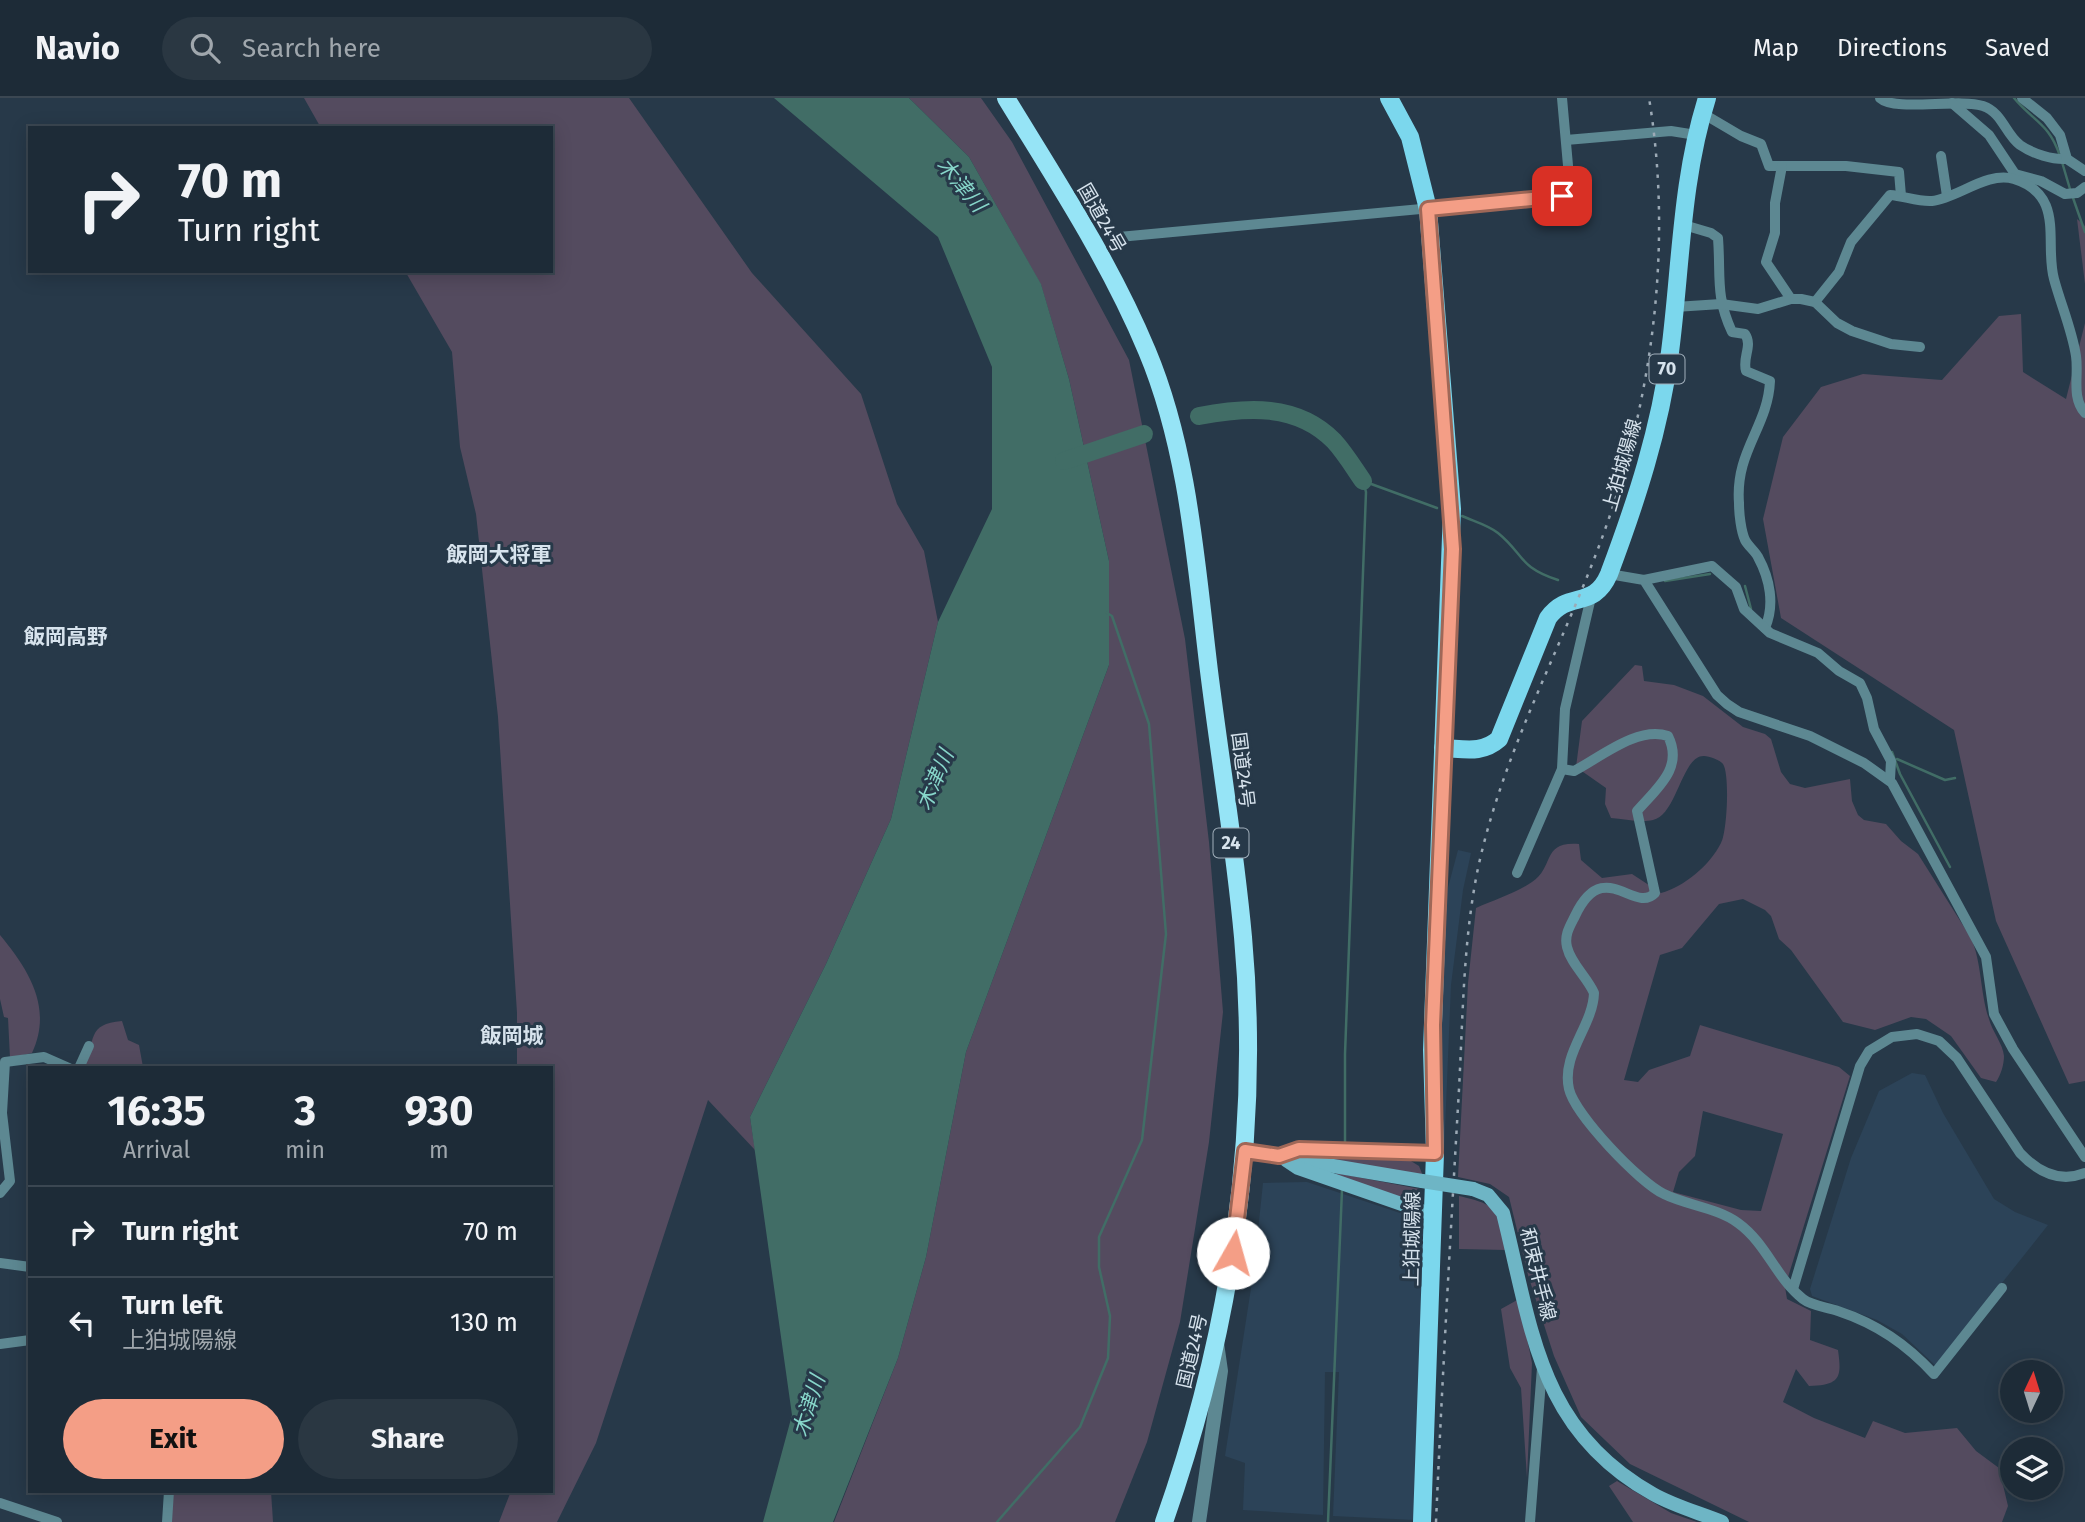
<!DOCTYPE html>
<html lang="en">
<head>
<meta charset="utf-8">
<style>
	:root { --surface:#1d2b37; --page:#2a3742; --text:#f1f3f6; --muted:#a0a7ad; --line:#3b4752; --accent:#f49e86 }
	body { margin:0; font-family:"Fira Sans","Noto Sans JP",sans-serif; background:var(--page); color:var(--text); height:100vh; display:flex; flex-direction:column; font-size:26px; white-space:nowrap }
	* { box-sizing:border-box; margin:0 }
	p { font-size:23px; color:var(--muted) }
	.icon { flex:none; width:38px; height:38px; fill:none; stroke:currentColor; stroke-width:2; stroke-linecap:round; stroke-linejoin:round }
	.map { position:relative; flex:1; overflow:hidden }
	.details { position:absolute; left:28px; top:968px; width:525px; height:427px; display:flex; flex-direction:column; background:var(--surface); border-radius:0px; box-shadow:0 4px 18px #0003,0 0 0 2px var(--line) }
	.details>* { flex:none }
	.hud { position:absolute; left:28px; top:28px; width:525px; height:147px; border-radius:0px; box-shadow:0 4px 18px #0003,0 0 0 2px var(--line); background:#1d2b37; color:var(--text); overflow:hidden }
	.needle { width:46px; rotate:4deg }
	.fabs { position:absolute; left:2000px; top:1262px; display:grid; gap:14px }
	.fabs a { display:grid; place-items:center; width:63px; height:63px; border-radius:50%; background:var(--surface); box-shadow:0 4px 18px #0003,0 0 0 2px var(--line); font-size:35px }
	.pin { position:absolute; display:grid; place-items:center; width:60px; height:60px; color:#fff; margin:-30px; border-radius:14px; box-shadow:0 4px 10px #0006 }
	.me { position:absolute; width:77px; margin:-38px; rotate:7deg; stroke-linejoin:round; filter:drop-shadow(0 0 5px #0008) }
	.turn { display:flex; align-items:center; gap:24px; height:147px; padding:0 35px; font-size:32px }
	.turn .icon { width:91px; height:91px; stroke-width:2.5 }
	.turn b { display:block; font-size:49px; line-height:60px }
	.eta { display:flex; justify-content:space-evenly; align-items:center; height:119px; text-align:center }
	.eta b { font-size:42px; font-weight:700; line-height:49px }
	.button { display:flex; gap:14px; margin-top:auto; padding:14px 35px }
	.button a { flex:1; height:80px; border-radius:42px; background:var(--accent); color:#111; font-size:28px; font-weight:700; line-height:80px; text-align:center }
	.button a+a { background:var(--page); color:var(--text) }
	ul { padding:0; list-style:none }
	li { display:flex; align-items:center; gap:21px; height:91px; padding:0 35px; border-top:2px solid var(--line) }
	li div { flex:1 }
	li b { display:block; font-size:26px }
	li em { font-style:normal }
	header { display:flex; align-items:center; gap:42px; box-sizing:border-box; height:98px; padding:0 35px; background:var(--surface); border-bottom:2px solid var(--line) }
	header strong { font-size:33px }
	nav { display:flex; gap:38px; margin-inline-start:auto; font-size:24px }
	.search { width:490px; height:63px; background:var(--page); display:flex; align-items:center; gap:18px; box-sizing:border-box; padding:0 24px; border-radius:38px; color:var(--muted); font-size:26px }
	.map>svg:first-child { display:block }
</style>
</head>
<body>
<header>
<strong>Navio</strong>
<div class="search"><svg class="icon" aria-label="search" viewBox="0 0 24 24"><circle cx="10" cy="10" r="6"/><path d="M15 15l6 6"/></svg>Search here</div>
<nav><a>Map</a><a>Directions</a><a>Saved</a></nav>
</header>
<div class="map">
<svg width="2085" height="1424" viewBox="0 0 2085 1424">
	<rect width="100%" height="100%" fill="#273949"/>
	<g fill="#2c4358">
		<path d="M1458 752 1471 755 1463 792 1451 887 1443 1080H1440L1439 965 1445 801Z"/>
		<path d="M1912 975 1925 977 1943 1015 1994 1101 2015 1114 2048 1127 1936 1268 1902 1236 1877 1222 1812 1198 1810 1191 1851 1060 1879 993Z"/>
		<path d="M1307 1084 1415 1120 1425 1132 1415 1422 1333 1418 1339 1274H1325L1323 1417 1243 1412 1245 1365 1225 1358 1254 1171 1263 1085Z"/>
	</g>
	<g fill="#544b5f" fill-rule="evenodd">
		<path d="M304 0H629L752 175 861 296 897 406 924 453 938 524 891 721 826 866 750 1019 755 1052 708 1002 596 1345 557 1424H499L511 1393H551V970L517 969V915L498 619 476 416 460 349 452 254 405 173H551V30H321Z"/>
		<path d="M909 0H981L1012 44 1129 262 1185 541 1209 744 1223 914 1209 1044 1180 1224 1147 1344 1115 1424H834L898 1260 926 1159 966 954 1109 567V463L1069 281 1041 187 969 59Z"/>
		<path d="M2077 121 2085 128V186Z"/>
		<path d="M2021 216 2023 274 2066 301 2085 225V983L2069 986 1996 823 1954 632 1781 520 1763 421 1783 339 1821 289 1863 276 1942 282 1999 218Z"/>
		<path d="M1635 567 1642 568 1644 583 1674 587 1703 598 1743 629 1765 636 1771 641 1781 674 1790 686 1805 690 1850 681 1852 703 1858 717 1864 722 1886 726 1901 743 1918 756 1971 840C1982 865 1980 895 1989 921 1992 933 2003 946 2004 958 2004 966 2001 977 1996 984L1981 980 1951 938 1926 921 1911 919 1875 932 1843 924 1791 852 1779 841 1771 818 1765 812 1743 801 1719 806 1682 850 1660 857 1624 982 1638 984 1649 972 1690 958 1700 927 1839 969 1850 978 1785 1189 1787 1201 1811 1213 1810 1242 1838 1252C1842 1280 1840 1287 1809 1288L1796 1271 1783 1304 1814 1320 1865 1340 1873 1323 1905 1335 1957 1330 1976 1353 1999 1370 2008 1408 2002 1424H1749L1630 1366 1581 1319 1554 1258 1528 1177 1509 1099 1490 1086 1458 1079 1468 885 1476 810C1494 802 1516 795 1532 784 1555 769 1541 743 1579 746L1581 762 1602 780 1632 776 1661 795C1684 789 1710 767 1721 745 1727 735 1730 676 1723 666 1720 662 1709 658 1704 658 1682 657 1677 717 1653 722 1641 725 1624 721 1611 720L1605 706 1606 690 1576 669 1582 623ZM1703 1013 1783 1036 1761 1113 1741 1112 1673 1094 1679 1074 1695 1058Z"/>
		<path d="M0 837C29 872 53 910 32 955L10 960 8 920 4 919 0 901Z"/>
		<path d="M122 923 128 942 139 947 143 969 84 970C96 942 86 926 122 923Z"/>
		<path d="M1306 1057 1406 1060 1419 1068 1423 1078Z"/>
		<path d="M1336 1075 1420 1091V1096L1411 1104 1336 1080Z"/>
		<path d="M1459 1098C1499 1107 1499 1112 1506 1152L1459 1151Z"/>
		<path d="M1519 1201 1532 1265 1527 1380 1521 1290 1510 1270 1501 1211Z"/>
		<path d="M1617 1383 1671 1415 1697 1424H1633L1609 1388Z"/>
		<path d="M172 1393H271L273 1424H170Z"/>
	</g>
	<path fill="#416d66" d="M774 0H909L969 59 1041 186 1069 281 1109 463V567L966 954 926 1159 898 1260 833 1424H763L792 1317 750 1019 826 866 891 721 938 524 992 411V269L938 139Z"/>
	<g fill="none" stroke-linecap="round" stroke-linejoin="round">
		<g stroke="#416d66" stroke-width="2.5">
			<path d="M2014 0C2034 24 2049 25 2060 58"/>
			<path d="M2062 64 2070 91"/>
			<path d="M2072 97 2085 134"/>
			<path d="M1363 383 1437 410"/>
			<path d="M1462 418C1473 423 1488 427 1498 435 1524 456 1518 469 1558 482"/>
			<path d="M1665 483 1710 476"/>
			<path d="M1745 488 1751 511"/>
			<path d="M1892 654 1900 676 1950 769"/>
			<path d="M1897 661 1945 682 1955 680"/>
			<path d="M1345 1046V956L1366 394 1363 383"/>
			<path d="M997 1424 1080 1329 1108 1260 1110 1218 1099 1169V1139L1142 1042 1166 836 1149 626 1112 518 1107 515"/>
			<path d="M1328 1424 1342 1092"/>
		</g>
		<g stroke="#416d66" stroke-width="18">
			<path d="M1199 318C1246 309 1297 305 1334 343 1345 355 1354 370 1363 383"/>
			<path d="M1064 363 1144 336"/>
		</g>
		<g stroke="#5d8892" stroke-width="10">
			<path d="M1880 0C1895 14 1958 0 1983 8 2003 15 2005 36 2020 47 2033 56 2053 62 2067 61"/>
			<path d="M2022 0 2047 20 2060 37 2067 61 2085 73"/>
			<path d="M1952 5 1989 37 2015 76 2041 83 2065 96 2077 95 2085 89"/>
			<path d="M1702 15 1741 38 1761 46 1769 68H1846L1899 74 1901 98"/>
			<path d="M1566 42 1671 33 1696 37"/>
			<path d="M1941 58 1947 98"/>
			<path d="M1782 68 1775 105V135L1766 164 1791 201"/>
			<path d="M1684 127 1711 135 1718 140C1721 179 1715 197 1732 234L1745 236C1753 248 1742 259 1746 273L1770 283C1768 329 1735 353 1739 405 1739 416 1741 433 1745 442 1748 448 1755 453 1758 459 1770 481 1775 507 1765 530"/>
			<path d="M1119 139 1562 98 1570 90 1562 0"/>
			<path d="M1815 204 1839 174 1851 144 1890 97C1904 98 1918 104 1932 103 1958 100 1987 73 2014 81 2066 97 2044 145 2054 181 2061 207 2072 232 2076 258 2079 278 2071 299 2085 315"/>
			<path d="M1675 209 1721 206 1758 211 1791 201H1801L1815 204 1837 225 1852 233 1891 246 1920 249"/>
			<path d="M1609 476 1644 482 1717 597 1727 606 1739 614 1810 638 1864 665 1892 685 1986 859 1994 916 2013 951 2085 1059"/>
			<path d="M1644 482 1712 468 1736 489 1744 511 1770 535 1818 555 1839 573 1860 585 1867 600 1874 631 1891 663 1890 681"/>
			<path d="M1562 671 1574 673C1601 659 1637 628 1668 638 1684 670 1657 690 1637 713L1655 795C1634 817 1604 757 1575 818 1570 828 1564 837 1567 849 1571 866 1587 879 1594 895 1593 928 1561 956 1569 991 1575 1017 1640 1085 1664 1096 1686 1107 1718 1110 1738 1125 1767 1146 1776 1180 1803 1201 1812 1208 1827 1209 1838 1213 1877 1226 1906 1246 1934 1276L2002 1190"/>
			<path d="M1517 775 1562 671 1565 611 1591 499"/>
			<path d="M79 970 89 948"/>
			<path d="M0 1095 10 1083 2 1015 5 964 44 959 69 970"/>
			<path d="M0 1165 30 1169"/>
			<path d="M1793 1191 1860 968 1869 953 1892 939 1917 936 1939 943 1957 960 2020 1055C2038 1074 2060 1085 2085 1075"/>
			<path d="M0 1246 30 1242"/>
			<path d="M0 1405 57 1424"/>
			<path d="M167 1424 169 1393"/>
			<path d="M1530 1424 1542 1270"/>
		</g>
		<path stroke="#5d8892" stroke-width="14" d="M1199 1424 1221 1273 1217 1245"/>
		<g stroke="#6eb5c5" stroke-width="14">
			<path d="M1245 1053 1422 1083"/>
			<path d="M1284 1056 1299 1051 1435 1055"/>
			<path d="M1286 1062 1298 1070 1433 1117"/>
			<path d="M1473 1091 1488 1097 1503 1115C1532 1230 1538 1332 1653 1396 1674 1408 1700 1415 1722 1424"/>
		</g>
		<g stroke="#7bd7ed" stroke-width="18">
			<path d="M1389 0 1410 39 1428 111 1452 411 1432 952 1435 1055 1422 1424"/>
			<path d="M1443 650C1465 651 1482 656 1499 641L1548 520C1569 491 1593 513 1609 476 1636 404 1660 331 1670 254 1681 169 1681 82 1707 0"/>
		</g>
		<path stroke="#96e4f6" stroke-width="18" d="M1006 0C1056 82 1110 164 1147 253 1189 353 1196 467 1209 573 1220 662 1235 750 1243 839 1261 1038 1230 1237 1164 1424"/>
		<path stroke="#9caab6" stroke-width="2.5" stroke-dasharray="3.5 7" stroke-linecap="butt" d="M1436 1424C1442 1285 1450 1146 1458 1008 1463 930 1462 852 1477 775 1504 644 1574 530 1614 405 1656 277 1671 133 1649 0"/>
		<path stroke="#6eb5c5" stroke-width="14" d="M1422 1083 1473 1091"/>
	</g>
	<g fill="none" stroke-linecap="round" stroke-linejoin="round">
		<g stroke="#9f6757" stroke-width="18">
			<path id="route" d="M1233 1155 1245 1053 1279 1058 1299 1051 1435 1055 1433 927 1453 451 1428 111 1562 98"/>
		</g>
		<use href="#route" stroke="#f49e86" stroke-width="12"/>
	</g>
	<g text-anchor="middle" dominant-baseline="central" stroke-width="6" stroke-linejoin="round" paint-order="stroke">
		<g fill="#273949" stroke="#a2b0bc" stroke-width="2">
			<rect x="1649.5" y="256.5" width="35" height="29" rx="5"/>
			<rect x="1213.5" y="730.5" width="35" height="29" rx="5"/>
		</g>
		<g font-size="18" font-weight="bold" fill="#d7e3ed">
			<text x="1667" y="271">70</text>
			<text x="1231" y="745">24</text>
		</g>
		<g font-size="19" fill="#d7e3ed" stroke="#273949">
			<text transform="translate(1102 120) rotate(60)">国道24号</text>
			<text transform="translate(1622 367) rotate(-74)">上狛城陽線</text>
			<text transform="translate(1243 672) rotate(83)">国道24号</text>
			<text transform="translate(1412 1141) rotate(-89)">上狛城陽線</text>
			<text transform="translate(1538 1176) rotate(76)">和束井手線</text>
			<text transform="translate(1192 1253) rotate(-77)">国道24号</text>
		</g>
		<g font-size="21" font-style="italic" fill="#87d6ca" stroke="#273949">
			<text transform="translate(961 87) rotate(50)">木津川</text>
			<text transform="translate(935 682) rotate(-67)">木津川</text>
			<text transform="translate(809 1308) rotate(-73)">木津川</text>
		</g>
		<g font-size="21" font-weight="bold" fill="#d7e3ed" stroke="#273949">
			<text x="499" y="457">飯岡大将軍</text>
			<text x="66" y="539">飯岡高野</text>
			<text x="512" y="938">飯岡城</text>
		</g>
	</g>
</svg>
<div class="fabs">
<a><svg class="needle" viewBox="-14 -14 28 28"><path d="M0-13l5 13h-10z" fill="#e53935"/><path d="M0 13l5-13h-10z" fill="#a0a7ad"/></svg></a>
<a><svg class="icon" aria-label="layers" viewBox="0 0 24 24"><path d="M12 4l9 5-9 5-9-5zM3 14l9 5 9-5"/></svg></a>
</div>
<div class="pin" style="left:1562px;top:98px;background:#d93025"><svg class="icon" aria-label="arrive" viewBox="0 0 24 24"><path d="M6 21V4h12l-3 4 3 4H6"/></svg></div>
<svg class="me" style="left:1233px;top:1155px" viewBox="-20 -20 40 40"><circle r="19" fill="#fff"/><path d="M0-13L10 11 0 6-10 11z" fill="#f49e86"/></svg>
<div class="hud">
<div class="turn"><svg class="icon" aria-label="right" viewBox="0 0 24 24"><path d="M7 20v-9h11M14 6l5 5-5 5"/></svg><div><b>70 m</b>Turn right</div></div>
</div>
<section class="details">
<div class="eta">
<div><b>16:35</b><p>Arrival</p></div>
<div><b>3</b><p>min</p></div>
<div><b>930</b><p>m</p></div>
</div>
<ul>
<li><svg class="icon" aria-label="right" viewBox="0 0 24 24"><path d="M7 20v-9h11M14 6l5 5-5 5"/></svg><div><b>Turn right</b></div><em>70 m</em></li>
<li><svg class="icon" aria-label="left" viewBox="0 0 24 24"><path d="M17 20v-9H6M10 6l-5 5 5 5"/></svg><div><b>Turn left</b><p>上狛城陽線</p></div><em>130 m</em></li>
</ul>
<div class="button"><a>Exit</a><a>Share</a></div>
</section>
</div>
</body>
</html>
